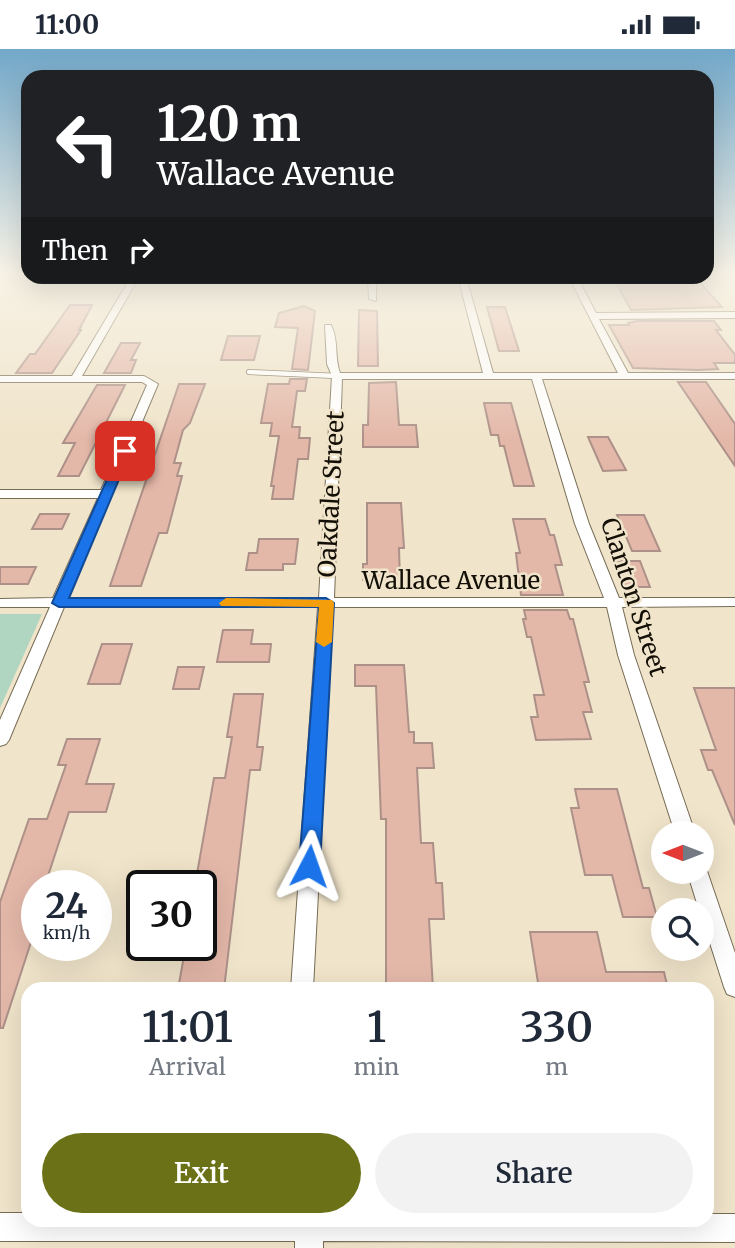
<!DOCTYPE html>
<html lang="en">
<head>
<meta charset="utf-8">
<style>
	:root { --surface:#fff; --page:#f2f2f3; --text:#1f2937; --muted:#747a83; --accent:#6b7117 }
	body { margin:0; font-family:Merriweather,serif; background:var(--page); color:var(--text); height:100vh; display:flex; flex-direction:column; font-size:26px; white-space:nowrap }
	* { box-sizing:border-box; margin:0 }
	p { font-size:23px; color:var(--muted) }
	.icon { flex:none; width:38px; height:38px; fill:none; stroke:currentColor; stroke-width:2; stroke-linecap:round; stroke-linejoin:round }
	.map { position:relative; flex:1; overflow:hidden }
	.side { position:absolute; left:21px; top:933px; width:693px; height:245px; display:flex; flex-direction:column; background:var(--surface); border-radius:21px; box-shadow:0 7px 28px #0002 }
	.side>* { flex:none }
	.hud { position:absolute; left:21px; top:21px; width:693px; height:214px; border-radius:21px; box-shadow:0 7px 28px #0002; background:#202124; color:#fff; overflow:hidden }
	.needle { width:46px; rotate:270deg }
	.tools { position:absolute; left:651px; top:772px; display:grid; gap:14px }
	.tools a { display:grid; place-items:center; width:63px; height:63px; border-radius:50%; background:var(--surface); box-shadow:0 7px 28px #0002; font-size:35px }
	.speed { position:absolute; left:21px; top:821px; display:flex; gap:14px; font-size:35px; font-weight:700; text-align:center }
	.speed>* { display:grid; place-content:center; width:91px; height:91px; border-radius:50%; background:var(--surface); box-shadow:0 7px 28px #0002; line-height:1 }
	.speed small { font-size:18px; font-weight:400 }
	.speed .limit { border:4px solid #111; border-radius:10px; background:#fff; color:#111 }
	.pin { position:absolute; display:grid; place-items:center; width:60px; height:60px; color:#fff; margin:-30px; border-radius:14px; box-shadow:0 4px 10px #0006 }
	.me { position:absolute; width:77px; margin:-38px; rotate:4deg; stroke-linejoin:round; filter:drop-shadow(0 0 5px #0008) }
	.turn { display:flex; align-items:center; gap:24px; height:147px; padding:0 21px; font-size:32px }
	.turn .icon { width:91px; height:91px; stroke-width:2.5 }
	.turn b { display:block; font-size:49px; line-height:60px }
	.then { display:flex; align-items:center; height:66px; padding:0 21px; background:#0003; gap:14px; font-size:26px }
	.eta { display:flex; justify-content:space-evenly; align-items:center; height:119px; text-align:center }
	.eta b { font-size:42px; font-weight:600; line-height:49px }
	.primary-button { display:flex; gap:14px; margin-top:auto; padding:14px 21px }
	.primary-button a { flex:1; height:80px; border-radius:42px; background:var(--accent); color:#fff; font-size:28px; font-weight:600; line-height:80px; text-align:center }
	.primary-button a+a { background:var(--page); color:var(--text) }
	.status { display:flex; justify-content:space-between; align-items:center; height:49px; padding:0 35px; background:var(--surface); direction:ltr }
	.status svg { height:19px; fill:currentColor }
	.map>svg:first-child { display:block }
</style>
</head>
<body>
<div class="status"><b>11:00</b><svg viewBox="0 0 49 12"><path d="M0 12V9h3v3zM5 12V6h3v6zM10 12V3h3v9zM15 12V0h3v12zM26 1h20v11H26zM47 4h2v5h-2z"/></svg></div>
<div class="map">
<svg width="735" height="1199" viewBox="0 0 735 1199">
	<rect width="100%" height="100%" fill="#f0e4ca"/>
	<path fill="#b0d5c1" d="M0 565H42L0 659Z"/>
	<g fill="#e4b8a9" stroke="#ad9188" stroke-width="2">
		<path d="M613 228H695L722 258 631 261Z"/>
		<path d="M70 256H92L79 281H81L52 324H16L30 305H35Z"/>
		<path d="M304 257 315 262 308 321 292 320 298 279 275 278 279 264Z"/>
		<path d="M487 258H505L519 302H499Z"/>
		<path d="M359 261 377 262 378 317H358Z"/>
		<path d="M637 272H714L721 281H716L735 306V314H714L718 320 698 321 633 319 609 276H629L628 274Z"/>
		<path d="M228 287H260L254 311H221Z"/>
		<path d="M121 294H140L131 311H136L131 324H104Z"/>
		<path d="M290 330H307L305 342H297L292 378H300L299 389H310L308 410H298L293 450H272L274 437H271L279 387H270L272 374H261L268 335H289Z"/>
		<path d="M396 333 399 376H416L418 398H363V376H368L369 334Z"/>
		<path d="M678 333H706L735 375V417Z"/>
		<path d="M179 335H205L190 374 183 381 174 414H181L177 427H182L167 484H159L141 537H110Z"/>
		<path d="M97 336H125L79 427H58L75 394H63Z"/>
		<path d="M484 354H511L534 437H514L504 397H500L498 386H491Z"/>
		<path d="M588 388H608L626 421 603 422Z"/>
		<path d="M367 454H401L404 499H399L400 531H363V515H367Z"/>
		<path d="M40 465H69L62 480H32Z"/>
		<path d="M617 466H644L660 502H632Z"/>
		<path d="M513 470H545L550 486H554L562 516H555L563 546H521L516 504H520Z"/>
		<path d="M259 490H298L295 515H283V521H246L249 504H257Z"/>
		<path d="M616 512H640L650 538H626Z"/>
		<path d="M0 518H36L28 535H0Z"/>
		<path d="M524 561H567L570 570H573L589 633H584L592 663H583L591 690 536 691 531 668H538L534 646H544L531 588H527L523 570H526Z"/>
		<path d="M223 581H253L251 595H271L269 613H217Z"/>
		<path d="M102 595H132L120 635H88Z"/>
		<path d="M355 616H404L409 683H414V694H432L434 719H417L421 794H433L436 834H442L444 870H429L433 940H386V770H381L376 637H355Z"/>
		<path d="M178 618H204L199 640H173Z"/>
		<path d="M694 639H735V776L712 721H708L701 701H716Z"/>
		<path d="M234 645H263L257 698H263L260 721H250L224 940H178L186 896H201V836H195L214 729H225L232 688H227Z"/>
		<path d="M67 690H100L86 735H114L106 763H69L45 836H37V865L30 884H34L3 979H0V853L29 770H47L66 716H58Z"/>
		<path d="M575 740H617L643 839H649L657 868H623L612 826H585L571 759H579Z"/>
		<path d="M530 883H597L606 923H664L668 940H539Z"/>
	</g>
	<g fill="none" stroke-linecap="round" stroke-linejoin="round">
		<g stroke="#776c55" stroke-width="6">
			<path id="service" d="M249 323 337 327"/>
		</g>
		<g stroke="#776c55" stroke-width="2">
			<g id="minor">
				<path d="M131 228H139L82 327H144L158 335 68 549H319L332 327 327 315 325 276H331C339 291 334 308 340 324H483L458 228H466L493 324H618L569 228H577L596 264 735 263V269L599 270 628 324H735V330H542L589 475 619 549H735V557L622 558 634 606 695 784H675L618 606 607 558H333L313 940H291L318 558H64L9 691 6 695 0 697V671L50 558H0V550L53 549 98 449H0V441H101L147 336 142 333H0V327H72ZM342 330H532L575 475 604 549H334Z"/>
				<path d="M368 228H376V252L369 250Z"/>
				<path d="M702 815 707 822 735 904V948L727 945 724 938 702 869V861H699L687 822H702Z"/>
				<path d="M0 1164H28V1171H707V1165H735V1193L323 1192V1199H295V1192H0Z"/>
			</g>
		</g>
		<use href="#service" stroke="#fff" stroke-width="4.5"/>
		<use href="#minor" fill="#fff" fill-rule="evenodd"/>
	</g>
	<linearGradient id="sky" x2="0" y2="1"><stop stop-color="#72a8c9"/><stop offset="0.57" stop-color="#f8f3e7"/><stop offset="1" stop-color="#f8f3e7" stop-opacity="0"/></linearGradient>
	<rect width="735" height="390" fill="url(#sky)"/>
	<path fill="#1a73e8" stroke="#114b97" stroke-width="2" d="M121 399 131 402 69 549H326L334 554 320 817 317 823 309 825 302 823 299 817 319 558H59L52 554Z"/>
	<path fill="#f59e0b" d="M226 549 332 551 334 554 332 593 324 598 316 593 319 558 221 557 219 554Z"/>
	<g text-anchor="middle" dominant-baseline="central" stroke-width="5" stroke-linejoin="round" paint-order="stroke">
		<g font-size="24" fill="#130f07" stroke="#f0e4ca">
			<text transform="translate(331 445) rotate(-87)">Oakdale Street</text>
			<text x="451" y="531">Wallace Avenue</text>
			<text transform="translate(634 548) rotate(72)">Clanton Street</text>
		</g>
	</g>
</svg>
<div class="tools">
<a><svg class="needle" viewBox="-14 -14 28 28"><path d="M0-13l5 13h-10z" fill="#e53935"/><path d="M0 13l5-13h-10z" fill="#747a83"/></svg></a>
<a><svg class="icon" aria-label="search" viewBox="0 0 24 24"><circle cx="10" cy="10" r="6"/><path d="M15 15l6 6"/></svg></a>
</div>
<div class="speed"><div>24<small>km/h</small></div><div class="limit">30</div></div>
<div class="pin" style="left:125px;top:402px;background:#d93025"><svg class="icon" aria-label="arrive" viewBox="0 0 24 24"><path d="M6 21V4h12l-3 4 3 4H6"/></svg></div>
<svg class="me" style="left:309px;top:817px" viewBox="-20 -20 40 40"><path d="M0-17L14 15 0 8-14 15z" fill="#1a73e8" stroke="#fff" stroke-width="4"/></svg>
<div class="hud">
<div class="turn"><svg class="icon" aria-label="left" viewBox="0 0 24 24"><path d="M17 20v-9H6M10 6l-5 5 5 5"/></svg><div><b>120 m</b>Wallace Avenue</div></div>
<div class="then">Then<svg class="icon" aria-label="right" viewBox="0 0 24 24"><path d="M7 20v-9h11M14 6l5 5-5 5"/></svg></div>
</div>
<section class="side">
<div class="eta">
<div><b>11:01</b><p>Arrival</p></div>
<div><b>1</b><p>min</p></div>
<div><b>330</b><p>m</p></div>
</div>
<div class="primary-button"><a>Exit</a><a>Share</a></div>
</section>
</div>
</body>
</html>
